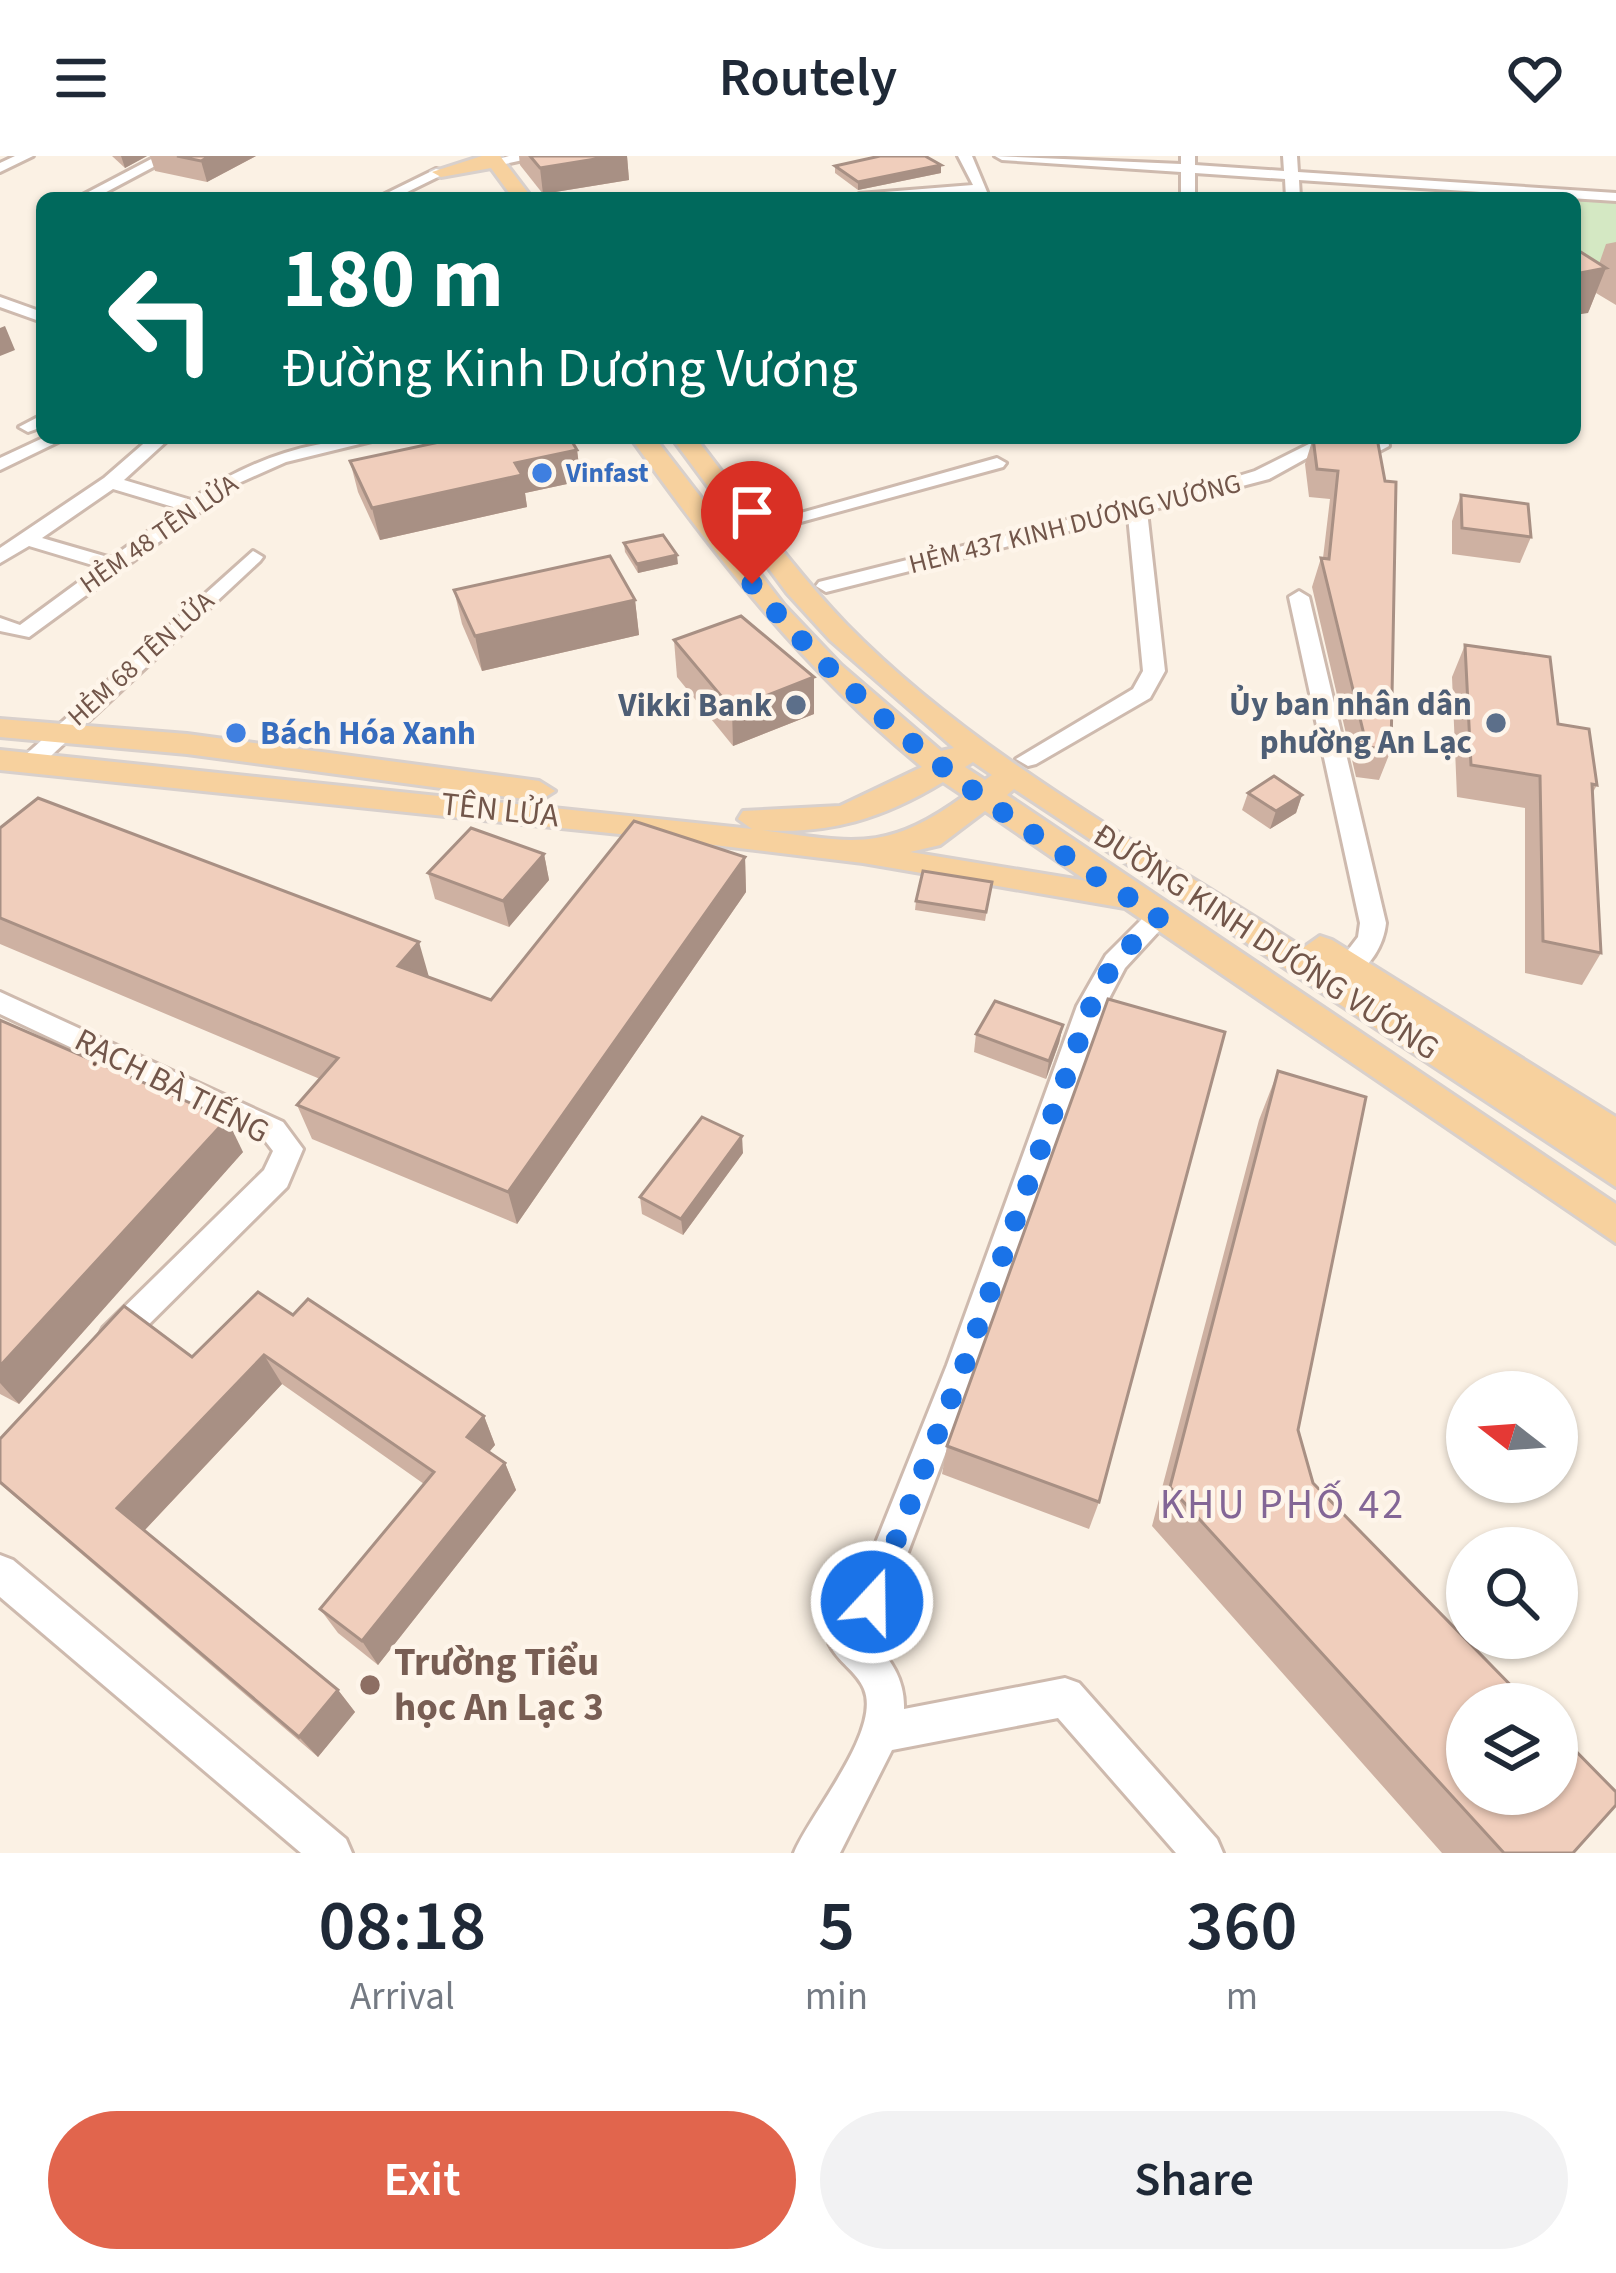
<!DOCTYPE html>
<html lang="en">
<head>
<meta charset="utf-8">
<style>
	:root { --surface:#fff; --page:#f2f2f3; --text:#1f2937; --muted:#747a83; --accent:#e1654d }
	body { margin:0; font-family:"Source Sans 3",sans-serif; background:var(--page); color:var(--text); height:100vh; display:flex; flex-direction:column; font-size:45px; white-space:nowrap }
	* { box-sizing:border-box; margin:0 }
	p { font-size:39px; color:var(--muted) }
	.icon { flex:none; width:66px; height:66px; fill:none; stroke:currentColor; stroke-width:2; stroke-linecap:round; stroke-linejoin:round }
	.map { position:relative; height:1697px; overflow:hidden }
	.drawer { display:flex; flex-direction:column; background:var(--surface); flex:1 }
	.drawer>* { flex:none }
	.top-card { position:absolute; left:36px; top:36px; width:1545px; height:252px; border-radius:18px; box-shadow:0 3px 9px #0004; background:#00695c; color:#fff; overflow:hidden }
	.needle { width:78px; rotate:287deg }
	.tools { position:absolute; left:1446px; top:1215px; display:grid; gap:24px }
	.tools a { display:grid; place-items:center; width:132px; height:132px; border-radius:50%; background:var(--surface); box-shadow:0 3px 9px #0004; font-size:60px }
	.pin { position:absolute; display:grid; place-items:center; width:102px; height:102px; color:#fff; margin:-123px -51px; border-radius:50% 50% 50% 0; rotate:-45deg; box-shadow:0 0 12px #0007 }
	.pin .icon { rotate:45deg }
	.me { position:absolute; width:132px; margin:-66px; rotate:21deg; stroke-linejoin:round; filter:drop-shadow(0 0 9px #0008) }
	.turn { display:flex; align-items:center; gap:42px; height:252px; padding:0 48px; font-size:54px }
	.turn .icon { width:156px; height:156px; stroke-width:2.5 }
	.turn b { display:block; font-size:84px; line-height:102px }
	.eta { display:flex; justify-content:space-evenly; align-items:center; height:204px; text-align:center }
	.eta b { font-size:72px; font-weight:600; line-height:84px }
	.primary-button { display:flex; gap:24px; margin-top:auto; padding:24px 48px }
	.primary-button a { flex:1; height:138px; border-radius:72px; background:var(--accent); color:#fff; font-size:48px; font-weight:600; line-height:138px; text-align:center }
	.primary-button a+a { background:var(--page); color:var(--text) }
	header { display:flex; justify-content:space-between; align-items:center; height:156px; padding:0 48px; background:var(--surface); font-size:54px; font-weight:600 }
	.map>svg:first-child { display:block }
</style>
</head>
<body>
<header><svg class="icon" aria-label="menu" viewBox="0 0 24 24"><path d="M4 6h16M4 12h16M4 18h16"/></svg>Routely<svg class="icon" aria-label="heart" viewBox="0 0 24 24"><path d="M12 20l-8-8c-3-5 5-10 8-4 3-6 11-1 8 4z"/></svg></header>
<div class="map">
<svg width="1616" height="1697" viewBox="0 0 1616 1697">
	<rect width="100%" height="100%" fill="#fbf1e4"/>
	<path fill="#d4e8c3" d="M1492 36 1616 44V108L1575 116V42H1493Z"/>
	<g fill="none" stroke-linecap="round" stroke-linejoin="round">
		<g stroke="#cebaae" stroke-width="6">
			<g id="minor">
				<path d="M15 0H33L0 16V7Z"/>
				<path d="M157 0H174L95 42H77Z"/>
				<path d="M509 0H541L496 10 489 6Z"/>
				<path d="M958 0H972L987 36 852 42 859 38 973 29Z"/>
				<path d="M995 0 1181 8V0H1195V9L1284 15 1283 0H1297L1298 16 1616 37V45L1299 24 1300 42H1286L1285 23 1195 17V42H1181V16L1002 4Z"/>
				<path d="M436 13 448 16 395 42H377Z"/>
				<path d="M0 141 42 156V166L0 151Z"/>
				<path d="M42 259V271L28 276 19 271Z"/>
				<path d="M43 282H66L0 314V302Z"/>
				<path d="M150 282H170L124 324 191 344C249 303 313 282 384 282L286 306 241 326 29 481 0 475V462L20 469 99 411 29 390 0 407V392L104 322ZM113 333 180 353 111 402 42 382Z"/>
				<path d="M1370 282H1388L1389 290 1368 301 1316 297 1269 323 1147 355 1165 515 1150 542 1036 608 1028 610 1016 603 1133 533 1143 515 1128 360 826 436 816 430 819 426 1219 326 1255 315 1313 286 1365 290 1371 288Z"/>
				<path d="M997 302 1006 307 1003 311 775 373 765 367Z"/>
				<path d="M253 395 263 401 260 405 39 611H23L19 606 23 601Z"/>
				<path d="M1299 435 1309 441 1386 767C1384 788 1370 814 1348 821L1335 811 1358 781 1360 767 1289 441Z"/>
				<path d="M1159 752 1172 761 1125 812 1105 850 979 1209 889 1446 871 1483C891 1503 905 1524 904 1553L1065 1522 1079 1527 1217 1683 1223 1697H1176L1058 1562 892 1594 840 1697H794C809 1659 882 1575 864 1533 857 1515 837 1506 829 1487L857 1434 947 1209 1077 850 1106 799 1150 755Z"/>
				<path d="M0 836 283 966 303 993 287 1031 125 1192 114 1197 103 1192 98 1182 103 1172 264 1014 273 995 263 982 0 858Z"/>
				<path d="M0 1399 13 1404 346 1683 352 1697H301L0 1441Z"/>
			</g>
		</g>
		<g stroke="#d8d0cc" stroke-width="6">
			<g id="major">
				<path d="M482 0H500L532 42H513L491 12 441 21 432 16Z"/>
				<path d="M631 282H655L784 449 841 509 941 595 954 592 830 484 787 437 672 282H696C745 345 791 411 846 468 976 601 1149 692 1303 792L1320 780 1332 784 1616 961V1031L1014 633 1007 639 1616 1048V1087L1125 752 863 707 639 680 0 614V594L752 673 738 663 743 655 840 650 922 611C806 516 717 403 631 282ZM973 606 992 619 985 624 965 611ZM943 626 964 640C884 698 853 686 760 674 829 679 884 662 943 626ZM985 655 1087 725 910 696 940 689Z"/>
				<path d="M0 563 187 578 539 625 555 635 539 645 187 598 0 581Z"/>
			</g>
		</g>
		<use href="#minor" fill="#fff" fill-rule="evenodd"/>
		<use href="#major" fill="#f7d19e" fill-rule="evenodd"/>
	</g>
	<g fill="#ceb1a2">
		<path d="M112 0H147L125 12Z"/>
		<path d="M150 0H256L207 26 155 15Z"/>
		<path d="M519 0H627L629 24 543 38 520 9Z"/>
		<path d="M835 10 941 17 858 34 835 17Z"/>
		<path d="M1616 86V149L1596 137 1588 157 1599 108 1606 88Z"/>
		<path d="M1313 282H1377L1391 594 1379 624 1356 621 1312 431 1321 402H1323L1330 343 1309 341 1305 308Z"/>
		<path d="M577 294 581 325 525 337 527 351 380 384 358 336 350 305Z"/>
		<path d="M1461 339 1531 381 1520 407 1452 398V365Z"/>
		<path d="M624 387 678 408 638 417 625 396Z"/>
		<path d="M454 434 635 444 639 479 482 515 462 468Z"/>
		<path d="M674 484 814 521V558L733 590 677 521Z"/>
		<path d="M1465 489 1558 568 1597 629 1592 638 1601 797 1582 829 1525 817V652L1457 641 1452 521Z"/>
		<path d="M1248 637 1302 639 1296 657 1270 673 1242 654Z"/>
		<path d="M0 672 491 844 745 701 746 736 517 1068 312 983 297 949 320 923 0 788Z"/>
		<path d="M544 698 549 724 509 771 435 743 428 717Z"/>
		<path d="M992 726 985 765 915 754 916 745Z"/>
		<path d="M0 864 243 996 19 1248 0 1238Z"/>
		<path d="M1063 869 1059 887 1046 923 974 896 976 878Z"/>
		<path d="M1278 915 1298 1274 1313 1327 1573 1697H1442L1152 1370 1259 964Z"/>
		<path d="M743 997 683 1079 642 1058 640 1041Z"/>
		<path d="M293 1159 484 1260 495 1289 489 1296 505 1307 516 1334 378 1509 338 1477 320 1453 424 1328 282 1228 144 1375 338 1534 355 1556 318 1601 0 1328V1283Z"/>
		<path d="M947 1290 1099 1346 1089 1373 942 1318Z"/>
	</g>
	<g fill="#a89084">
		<path d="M121 0H147L125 12Z"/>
		<path d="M210 0H256L207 26 201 5Z"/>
		<path d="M614 0H627L629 24 543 38 540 12Z"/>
		<path d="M941 9V17L858 34V26Z"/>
		<path d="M1606 112 1588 157 1575 159V118Z"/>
		<path d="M5 170 15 194 0 200V172Z"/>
		<path d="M577 294 581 325 525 337 527 351 380 384 372 352 515 307Z"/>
		<path d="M677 399 678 408 638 417 637 408Z"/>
		<path d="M635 444 639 479 482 515 475 480Z"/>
		<path d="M814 521V558L733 590 732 553Z"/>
		<path d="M1302 639 1296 657 1270 673 1276 655Z"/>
		<path d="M544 698 549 724 509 771 503 745Z"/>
		<path d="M745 701 746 736 517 1068 508 1036Z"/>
		<path d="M419 786 429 821 398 810Z"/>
		<path d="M1063 869 1059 887 1046 923 1049 905Z"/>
		<path d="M227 963 243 996 19 1248 0 1227V1210Z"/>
		<path d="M742 980 743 997 683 1079 681 1063Z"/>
		<path d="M264 1199 282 1228 141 1378 117 1352Z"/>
		<path d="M484 1260 495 1289 478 1309 467 1281Z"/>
		<path d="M505 1307 516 1334 378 1509 362 1485Z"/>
		<path d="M338 1534 355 1556 318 1601 299 1581Z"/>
	</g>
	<g fill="#f0cebc" stroke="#a89084" stroke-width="3">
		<path d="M177 0H210L201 5Z"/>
		<path d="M530 0H614L540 12Z"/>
		<path d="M880 0H925L941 9 858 26 835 10Z"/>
		<path d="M1576 93 1606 112 1575 118Z"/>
		<path d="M458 282H570L577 294 515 307 522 319 372 352 350 305Z"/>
		<path d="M1313 282H1377L1385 325 1396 326 1391 594 1367 591 1321 402 1329 403 1338 315 1317 313Z"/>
		<path d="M1461 339 1528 348 1531 381 1462 372Z"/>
		<path d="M663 379 677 399 637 408 624 387Z"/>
		<path d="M610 400 635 444 475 480 454 434Z"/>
		<path d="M741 460 814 521 732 553 674 484Z"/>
		<path d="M1465 489 1550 501 1558 568 1589 573 1597 629 1592 628 1601 797 1543 785 1540 620 1471 609Z"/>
		<path d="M1274 620 1302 639 1276 655 1248 637Z"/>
		<path d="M38 642 419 786 398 810 491 844 634 665 745 701 508 1036 297 949 338 902 0 762V672Z"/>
		<path d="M471 672 544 698 503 745 428 717Z"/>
		<path d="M923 715 992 726 986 756 916 745Z"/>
		<path d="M1108 843 1225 876 1099 1346 947 1290Z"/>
		<path d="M995 845 1063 869 1049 905 976 878Z"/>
		<path d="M0 864 227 963 0 1210Z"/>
		<path d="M1278 915 1366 941 1298 1274 1313 1327 1529 1548H1467V1638H1557V1576L1616 1636V1649L1573 1697H1504L1170 1331Z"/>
		<path d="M702 961 742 980 681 1063 640 1041Z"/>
		<path d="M258 1136 293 1159 308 1143 484 1260 467 1281 505 1307 362 1485 320 1453 434 1316 264 1199 117 1352 338 1534 299 1581 0 1326V1283L124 1150 192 1201Z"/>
	</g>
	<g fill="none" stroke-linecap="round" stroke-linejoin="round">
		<path stroke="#1a73e8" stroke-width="21" stroke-dasharray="0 37.8" d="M752 428C863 564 1012 668 1159 761L1114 806 1091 850 964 1210 872 1446"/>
	</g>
	<g fill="#3f7fe0" stroke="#fef5ea" stroke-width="4.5">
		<circle cx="542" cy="317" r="12"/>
		<circle cx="236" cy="577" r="12"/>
	</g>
	<g fill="#5c6f8a" stroke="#fef5ea" stroke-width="4.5">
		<circle cx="796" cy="549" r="12"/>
		<circle cx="1496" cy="567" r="12"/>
	</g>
	<circle fill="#8d6e63" stroke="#fef5ea" stroke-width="4.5" cx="370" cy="1529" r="12"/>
	<g text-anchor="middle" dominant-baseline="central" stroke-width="9" stroke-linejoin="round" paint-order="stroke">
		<g font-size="27" font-weight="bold" fill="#366cbe" stroke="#fef5ea" text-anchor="start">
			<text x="566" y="317">Vinfast</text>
		</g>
		<g font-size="27" fill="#72564a" stroke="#fef5ea">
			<text transform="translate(1075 368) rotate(-14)">HẺM 437 KINH DƯƠNG VƯƠNG</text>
			<text transform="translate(159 378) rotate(-35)">HẺM 48 TÊN LỬA</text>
			<text transform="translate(141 503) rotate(-42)">HẺM 68 TÊN LỬA</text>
		</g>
		<g font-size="33" font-weight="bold" fill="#4e5e75" stroke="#fef5ea" text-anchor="end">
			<text x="1472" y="548">Ủy ban nhân dân<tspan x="1472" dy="38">phường An Lạc</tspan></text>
			<text x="772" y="549">Vikki Bank</text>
		</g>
		<g font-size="33" font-weight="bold" fill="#366cbe" stroke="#fef5ea" text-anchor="start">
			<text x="260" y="577">Bách Hóa Xanh</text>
		</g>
		<g font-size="33" fill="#72564a" stroke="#fef5ea">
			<text transform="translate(500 654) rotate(6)">TÊN LỬA</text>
			<text transform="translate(1266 786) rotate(33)">ĐƯỜNG KINH DƯƠNG VƯƠNG</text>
			<text transform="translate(172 930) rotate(27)">RẠCH BÀ TIẾNG</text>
		</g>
		<g font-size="39" font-weight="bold" fill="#785e54" stroke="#fef5ea" text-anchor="start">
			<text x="394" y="1507">Trường Tiểu<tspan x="394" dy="45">học An Lạc 3</tspan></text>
		</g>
		<g font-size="42" letter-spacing="3" fill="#836696" stroke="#fef5ea">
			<text x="1283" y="1349">KHU PHỐ 42</text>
		</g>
	</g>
</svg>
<div class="tools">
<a><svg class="needle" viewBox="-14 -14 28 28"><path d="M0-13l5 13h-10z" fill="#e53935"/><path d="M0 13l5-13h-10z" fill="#747a83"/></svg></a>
<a><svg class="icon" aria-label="search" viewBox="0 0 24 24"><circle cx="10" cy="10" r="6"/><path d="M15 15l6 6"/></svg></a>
<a><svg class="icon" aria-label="layers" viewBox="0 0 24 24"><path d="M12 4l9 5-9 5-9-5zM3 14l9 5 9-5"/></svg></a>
</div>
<div class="pin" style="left:752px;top:428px;background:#d93025"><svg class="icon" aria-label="arrive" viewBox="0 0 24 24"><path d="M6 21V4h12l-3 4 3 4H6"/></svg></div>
<svg class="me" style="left:872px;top:1446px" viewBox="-20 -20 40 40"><circle r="17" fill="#1a73e8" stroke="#fff" stroke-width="3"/><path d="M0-11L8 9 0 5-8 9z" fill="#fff"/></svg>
<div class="top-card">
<div class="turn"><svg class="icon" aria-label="left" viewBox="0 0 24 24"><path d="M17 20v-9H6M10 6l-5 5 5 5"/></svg><div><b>180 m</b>Đường Kinh Dương Vương</div></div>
</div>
</div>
<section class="drawer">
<div class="eta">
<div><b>08:18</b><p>Arrival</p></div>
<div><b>5</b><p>min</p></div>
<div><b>360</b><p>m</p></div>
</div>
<div class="primary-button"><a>Exit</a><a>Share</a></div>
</section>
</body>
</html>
